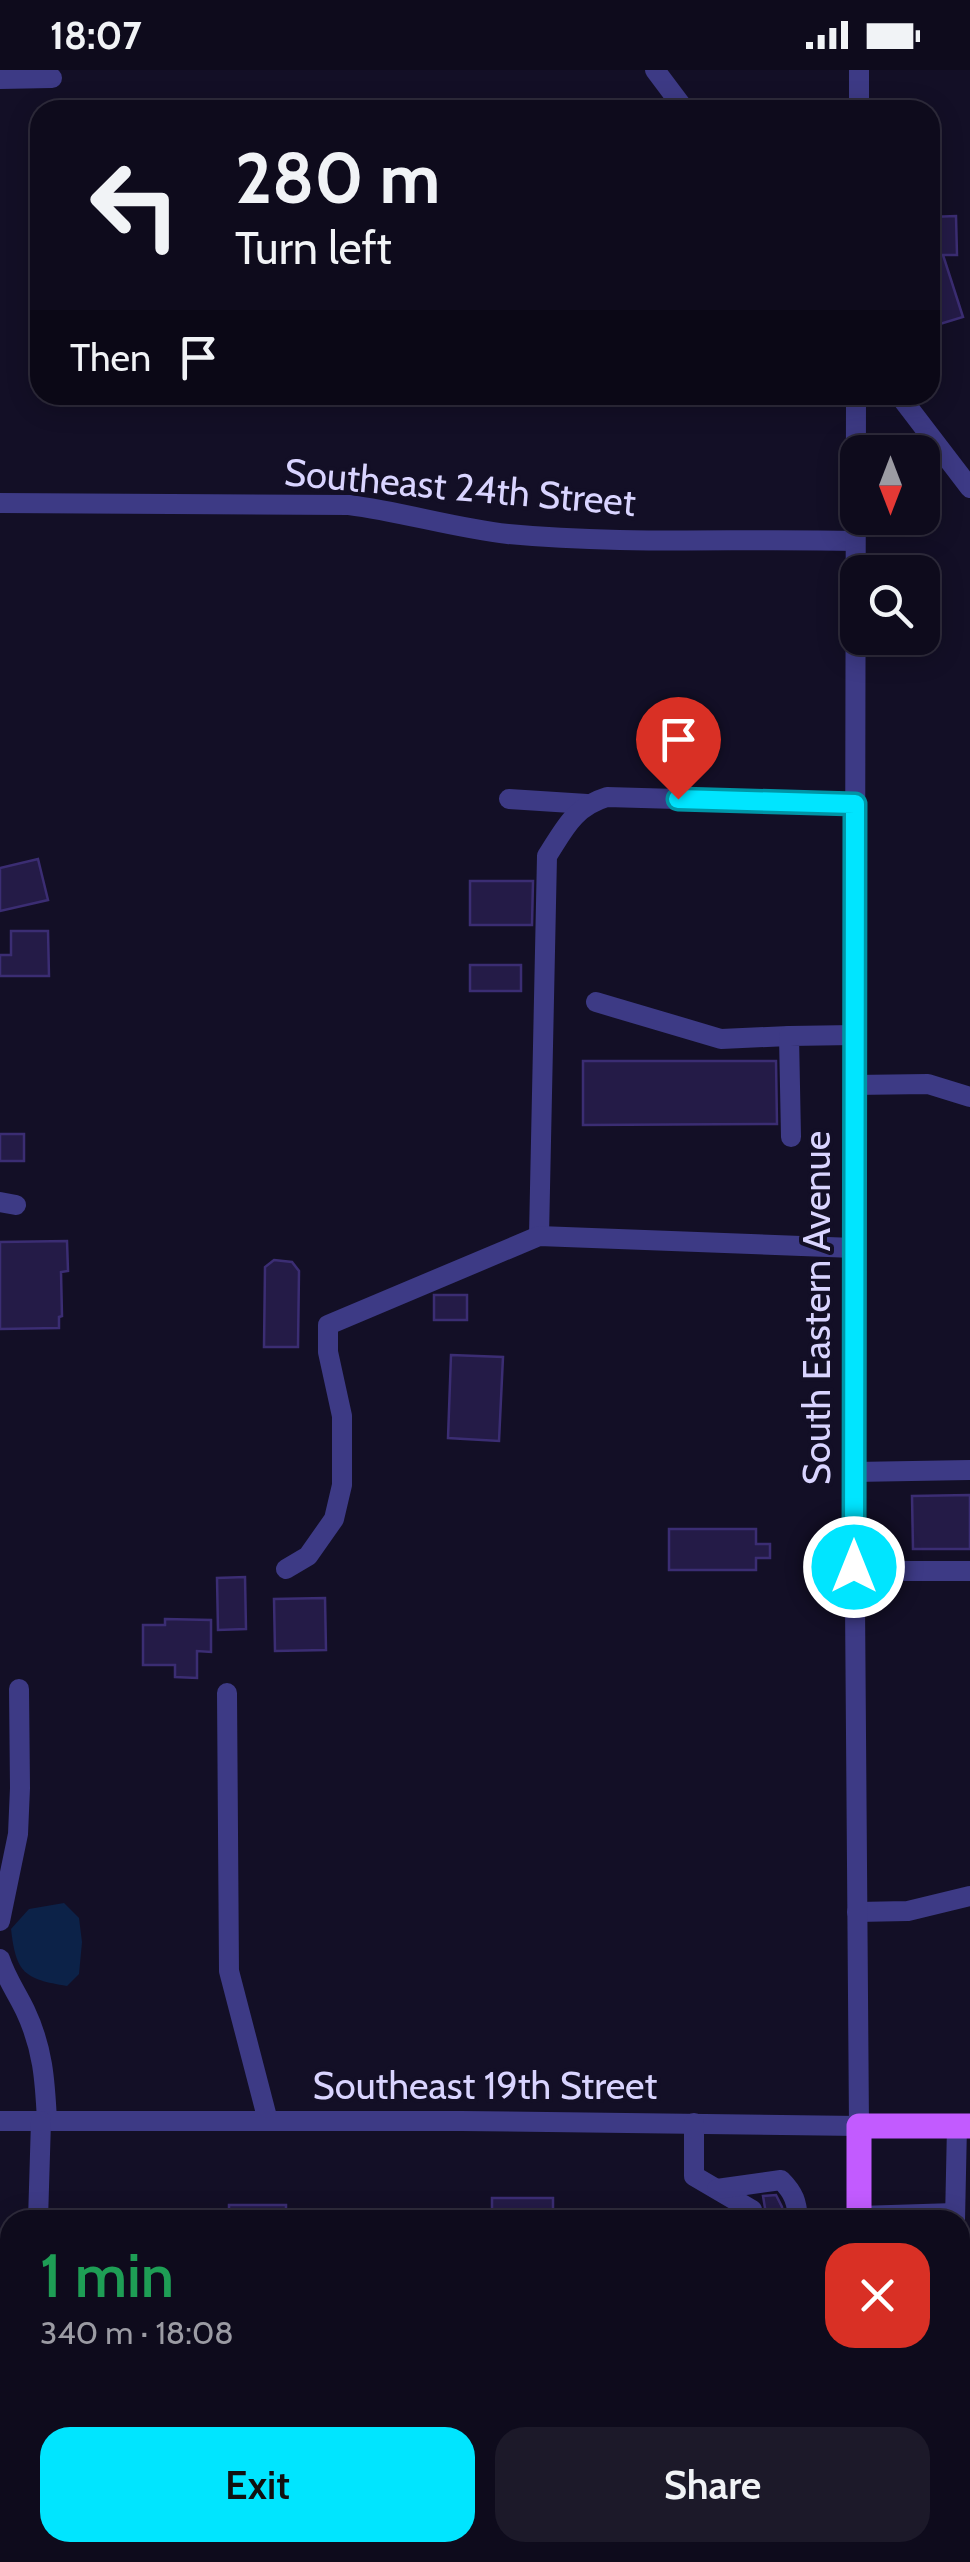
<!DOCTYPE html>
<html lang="en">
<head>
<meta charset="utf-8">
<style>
	:root { --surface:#0e0b1c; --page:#1c1929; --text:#f1f3f6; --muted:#9b9ba3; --line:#2e2b3b; --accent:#00e5ff }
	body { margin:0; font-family:Cabin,sans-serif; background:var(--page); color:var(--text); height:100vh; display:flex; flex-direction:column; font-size:38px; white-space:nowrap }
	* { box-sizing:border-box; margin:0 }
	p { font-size:32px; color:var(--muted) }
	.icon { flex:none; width:55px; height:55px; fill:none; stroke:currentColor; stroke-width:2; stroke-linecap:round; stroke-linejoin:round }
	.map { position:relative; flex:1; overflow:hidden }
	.details { position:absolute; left:0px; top:2140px; width:970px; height:352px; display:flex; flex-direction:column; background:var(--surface); border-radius:30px 30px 0 0; box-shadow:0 5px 25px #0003,0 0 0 2px var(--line) }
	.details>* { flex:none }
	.banner { position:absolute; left:30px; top:30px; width:910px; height:305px; border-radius:30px; box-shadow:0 5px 25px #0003,0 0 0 2px var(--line); background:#0e0b1c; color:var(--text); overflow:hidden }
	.needle { width:65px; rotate:180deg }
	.controls { position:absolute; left:840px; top:365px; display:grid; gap:20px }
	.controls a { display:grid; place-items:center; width:100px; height:100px; border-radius:20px; background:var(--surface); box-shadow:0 5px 25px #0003,0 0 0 2px var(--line); font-size:50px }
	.pin { position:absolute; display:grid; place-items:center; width:85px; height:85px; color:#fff; margin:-102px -42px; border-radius:50% 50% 50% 0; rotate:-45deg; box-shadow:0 0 10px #0007 }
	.pin .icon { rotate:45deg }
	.me { position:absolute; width:110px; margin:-55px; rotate:0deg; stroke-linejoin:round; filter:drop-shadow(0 0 8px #0008) }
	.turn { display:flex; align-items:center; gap:35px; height:210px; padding:0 40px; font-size:45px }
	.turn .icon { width:130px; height:130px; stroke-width:2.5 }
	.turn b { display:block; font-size:70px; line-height:85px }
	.then { display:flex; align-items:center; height:95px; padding:0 40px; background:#0003; gap:20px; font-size:38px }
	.round { display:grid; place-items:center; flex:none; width:105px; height:105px; border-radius:30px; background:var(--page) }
	.head { display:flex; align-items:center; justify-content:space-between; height:170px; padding:0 40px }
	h1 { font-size:60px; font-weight:600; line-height:75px; color:#1e9e55 }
	.cta { display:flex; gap:20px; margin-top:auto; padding:20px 40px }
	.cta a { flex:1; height:115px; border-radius:30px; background:var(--accent); color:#111; font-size:40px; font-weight:600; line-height:115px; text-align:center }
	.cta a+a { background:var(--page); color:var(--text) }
	.status { display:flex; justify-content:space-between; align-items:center; height:70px; padding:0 50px; background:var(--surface); direction:ltr }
	.status svg { height:28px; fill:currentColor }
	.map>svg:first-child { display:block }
</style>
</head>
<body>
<div class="status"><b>18:07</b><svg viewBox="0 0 49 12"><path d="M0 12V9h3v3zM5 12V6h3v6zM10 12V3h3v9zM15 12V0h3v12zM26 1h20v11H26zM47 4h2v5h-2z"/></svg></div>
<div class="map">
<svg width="970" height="2492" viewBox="0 0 970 2492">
	<rect width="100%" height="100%" fill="#130f26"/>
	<path fill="#0c2248" d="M64 1833 79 1848 82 1872 79 1904 67 1916C24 1909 16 1903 11 1859L29 1839Z"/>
	<g fill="#241b47" stroke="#3b2d73" stroke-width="2.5">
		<path d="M956 146 957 185H943L963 247 930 257V147Z"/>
		<path d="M38 789 48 830 0 841V798Z"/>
		<path d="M470 811H533L532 855H470Z"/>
		<path d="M11 861H48L49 906H0V885H11Z"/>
		<rect x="470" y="895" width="51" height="26"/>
		<path d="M583 991H776L777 1054 583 1055Z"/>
		<rect x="0" y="1064" width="24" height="27"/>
		<path d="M67 1171 68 1201 61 1202 62 1246 59 1247V1258L0 1259V1172Z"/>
		<path d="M274 1190 292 1192 299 1201 298 1277H264L265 1197Z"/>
		<rect x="434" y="1225" width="33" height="25"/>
		<path d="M451 1285 503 1287 499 1371 448 1368Z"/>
		<path d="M970 1425V1479H913L912 1426Z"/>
		<path d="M669 1459H756V1474H770V1488H756V1500H669Z"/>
		<path d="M245 1507 246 1559 218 1560 217 1508Z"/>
		<path d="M325 1528 326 1580 275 1581 274 1529Z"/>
		<path d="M165 1549 211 1550V1582L197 1581V1608L175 1607V1595H143V1555H165Z"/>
		<path d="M776 2125 782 2137 784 2150H767L763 2126Z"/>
		<rect x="492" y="2128" width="61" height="20"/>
		<rect x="229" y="2135" width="57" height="15"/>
	</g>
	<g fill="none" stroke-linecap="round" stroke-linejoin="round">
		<g stroke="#3d3a85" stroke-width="20">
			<path d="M655 0 685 40"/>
			<path d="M0 9 52 8"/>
			<path d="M859 40V0"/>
			<path d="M899 325 970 418"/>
			<path d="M0 433 349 435C403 442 454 458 508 464 623 475 740 468 855 471"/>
			<path d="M509 729 587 734"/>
			<path d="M596 932 721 969 789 966"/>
			<path d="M854 1015 928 1014 970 1027"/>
			<path d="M791 1067 789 966 854 965"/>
			<path d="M0 1132 16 1135"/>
			<path d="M539 1166 547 786C565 758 574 737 607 727L855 734"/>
			<path d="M854 1402 970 1400"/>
			<path d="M286 1499 308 1486 334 1449 342 1415V1346L328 1282V1255L539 1166 854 1178"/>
			<path d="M854 1501H970"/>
			<path d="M227 1623 229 1901 268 2051"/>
			<path d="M857 1842 908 1841 970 1826"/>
			<path d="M0 1851 18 1764 20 1718 19 1619"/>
			<path d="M0 1889C6 1908 17 1923 25 1940 43 1978 45 2010 47 2051"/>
			<path d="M0 2051H461L859 2056 854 1402 856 325"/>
			<path d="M694 2053V2106L752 2140 753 2150"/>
			<path d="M717 2119 781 2110C794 2123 797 2132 798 2150"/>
			<path d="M859 2146 955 2143"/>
			<path d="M38 2150 41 2051"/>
			<path d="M955 2150 957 2056"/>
			<path d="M960 2245H970"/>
			<path d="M960 2323 970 2324"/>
			<path d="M960 2375H970"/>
			<path d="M960 2400H970"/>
		</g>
		<g stroke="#c25bff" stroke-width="25">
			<path d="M859 2150V2056H970"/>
			<path d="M861 2482V2492"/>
		</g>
	</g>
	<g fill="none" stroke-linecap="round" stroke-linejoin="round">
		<g stroke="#0095a6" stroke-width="25">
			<path id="route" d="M678 729 855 734 854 1497"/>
		</g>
		<use href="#route" stroke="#00e5ff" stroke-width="18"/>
	</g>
	<g text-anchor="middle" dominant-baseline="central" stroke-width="8" stroke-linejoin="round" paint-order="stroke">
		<g font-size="38" fill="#d9d4ff" stroke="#130f26">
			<text transform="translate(460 417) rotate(5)">Southeast 24th Street</text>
			<text transform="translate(816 1238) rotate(-90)">South Eastern Avenue</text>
			<text x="485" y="2015">Southeast 19th Street</text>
		</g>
	</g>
</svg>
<div class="controls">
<a><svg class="needle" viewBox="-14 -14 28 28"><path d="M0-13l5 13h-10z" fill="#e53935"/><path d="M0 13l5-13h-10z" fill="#9b9ba3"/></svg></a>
<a><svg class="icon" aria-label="search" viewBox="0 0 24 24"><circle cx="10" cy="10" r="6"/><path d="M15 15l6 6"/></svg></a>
</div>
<div class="pin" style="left:678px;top:729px;background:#d93025"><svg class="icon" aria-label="arrive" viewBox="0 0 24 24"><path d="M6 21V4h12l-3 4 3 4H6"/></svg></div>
<svg class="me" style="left:854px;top:1497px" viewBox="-20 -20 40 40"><circle r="17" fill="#00e5ff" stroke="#fff" stroke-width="3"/><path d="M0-11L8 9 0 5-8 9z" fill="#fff"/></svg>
<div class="banner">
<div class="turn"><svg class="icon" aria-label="left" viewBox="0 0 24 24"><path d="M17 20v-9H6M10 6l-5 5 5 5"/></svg><div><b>280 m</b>Turn left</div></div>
<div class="then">Then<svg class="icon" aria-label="arrive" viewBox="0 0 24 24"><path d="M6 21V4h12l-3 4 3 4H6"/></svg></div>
</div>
<section class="details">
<div class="head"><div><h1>1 min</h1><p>340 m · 18:08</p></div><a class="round" style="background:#d93025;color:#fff"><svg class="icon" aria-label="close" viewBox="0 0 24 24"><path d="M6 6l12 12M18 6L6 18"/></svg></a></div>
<div class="cta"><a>Exit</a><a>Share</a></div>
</section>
</div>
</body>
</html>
